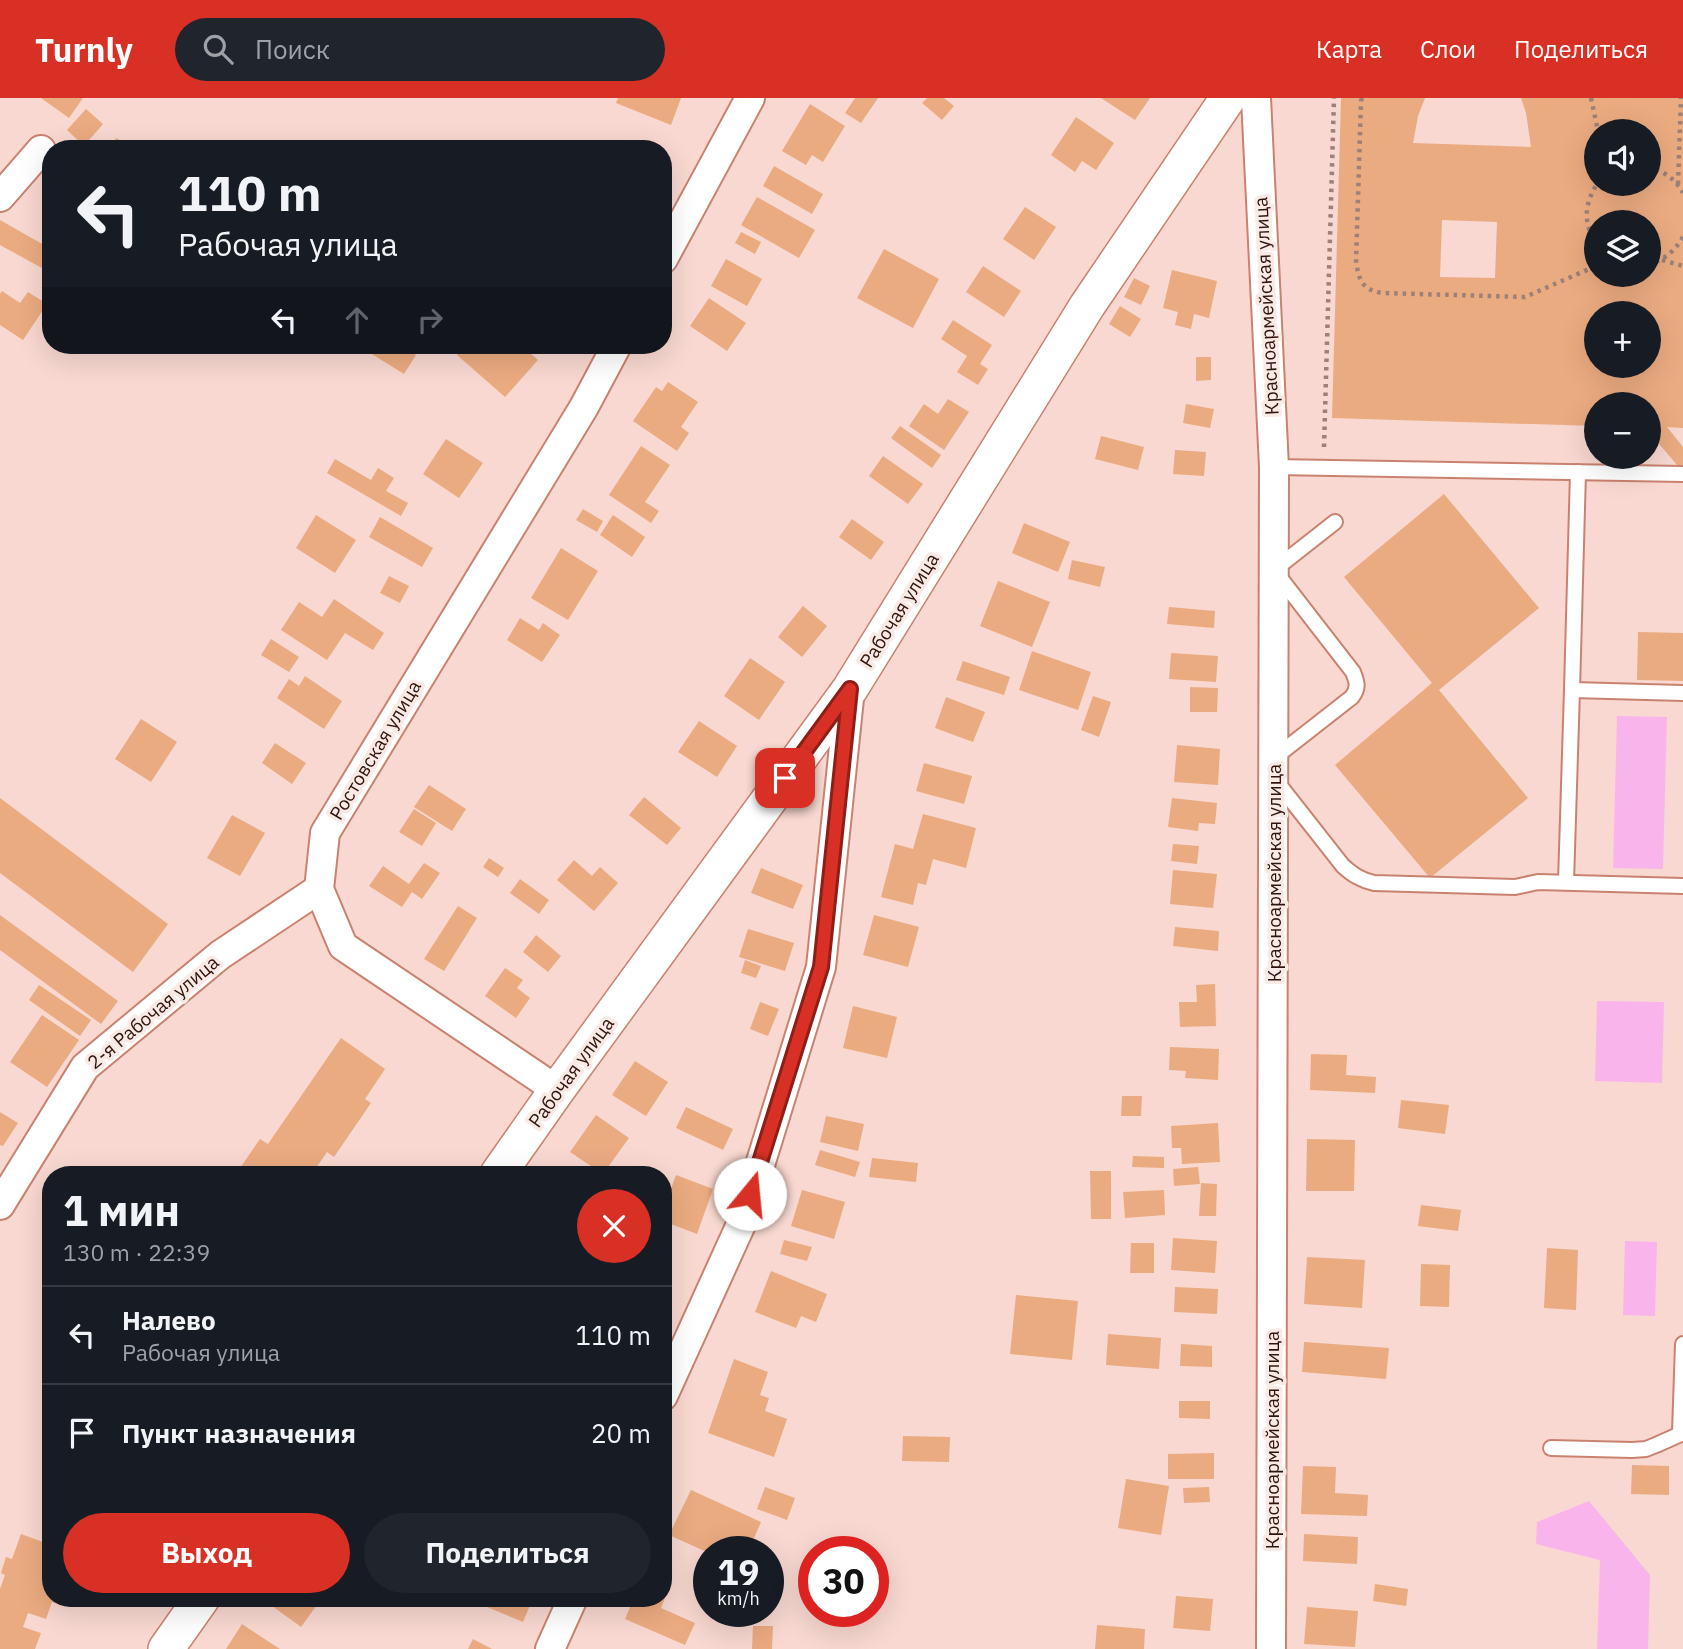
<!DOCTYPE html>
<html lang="ru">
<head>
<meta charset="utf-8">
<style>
	:root { --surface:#171b24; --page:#20242c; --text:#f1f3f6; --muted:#9ea1a6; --line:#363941; --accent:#d93025 }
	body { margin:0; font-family:"IBM Plex Sans",sans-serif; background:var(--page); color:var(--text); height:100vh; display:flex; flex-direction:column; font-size:26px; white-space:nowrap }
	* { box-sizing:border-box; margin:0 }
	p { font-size:23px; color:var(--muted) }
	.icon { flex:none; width:38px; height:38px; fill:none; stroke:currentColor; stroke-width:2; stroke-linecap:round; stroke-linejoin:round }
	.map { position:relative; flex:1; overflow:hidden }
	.sheet { position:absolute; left:42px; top:1068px; width:630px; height:441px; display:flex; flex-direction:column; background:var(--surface); border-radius:28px; box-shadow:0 7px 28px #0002 }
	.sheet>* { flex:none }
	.guide { position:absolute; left:42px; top:42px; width:630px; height:214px; border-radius:28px; box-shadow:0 7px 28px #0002; background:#171b24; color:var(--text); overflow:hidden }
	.controls { position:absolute; left:1584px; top:21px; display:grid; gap:14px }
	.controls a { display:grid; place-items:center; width:77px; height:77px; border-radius:50%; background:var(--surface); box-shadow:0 7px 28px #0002; font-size:35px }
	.speed { position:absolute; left:693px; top:1438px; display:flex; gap:14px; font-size:35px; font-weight:700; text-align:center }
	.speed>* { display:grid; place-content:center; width:91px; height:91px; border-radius:50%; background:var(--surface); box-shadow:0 7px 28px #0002; line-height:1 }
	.speed small { font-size:18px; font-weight:400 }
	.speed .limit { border:10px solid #d22; background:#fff; color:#111 }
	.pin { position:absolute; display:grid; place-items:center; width:60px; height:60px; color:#fff; margin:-30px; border-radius:14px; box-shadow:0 4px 10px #0006 }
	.me { position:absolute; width:77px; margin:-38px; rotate:17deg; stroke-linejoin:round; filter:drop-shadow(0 0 5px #0008) }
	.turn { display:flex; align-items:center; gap:24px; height:147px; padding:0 21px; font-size:32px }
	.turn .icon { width:91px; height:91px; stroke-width:2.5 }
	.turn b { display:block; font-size:49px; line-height:60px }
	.lanes { display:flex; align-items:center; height:66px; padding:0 21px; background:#0003; justify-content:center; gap:35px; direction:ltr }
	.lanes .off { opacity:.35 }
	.round { display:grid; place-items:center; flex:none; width:74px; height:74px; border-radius:37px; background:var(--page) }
	.summary { display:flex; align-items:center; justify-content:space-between; height:119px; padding:0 21px }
	h1 { font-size:42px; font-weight:700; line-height:52px }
	.cta { display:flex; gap:14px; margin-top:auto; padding:14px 21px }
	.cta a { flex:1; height:80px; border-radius:42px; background:var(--accent); color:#fff; font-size:28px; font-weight:700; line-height:80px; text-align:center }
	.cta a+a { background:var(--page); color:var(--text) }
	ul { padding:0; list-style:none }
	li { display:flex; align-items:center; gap:21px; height:98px; padding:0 21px; border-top:2px solid var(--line) }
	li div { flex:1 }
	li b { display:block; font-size:26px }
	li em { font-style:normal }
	header { display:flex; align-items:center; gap:42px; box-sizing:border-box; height:98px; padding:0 35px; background:var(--accent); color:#fff }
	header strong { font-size:33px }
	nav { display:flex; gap:38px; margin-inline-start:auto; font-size:24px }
	.search { width:490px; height:63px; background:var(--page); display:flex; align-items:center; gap:18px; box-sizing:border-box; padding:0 24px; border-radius:38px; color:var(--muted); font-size:26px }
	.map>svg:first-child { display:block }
</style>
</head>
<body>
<header>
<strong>Turnly</strong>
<div class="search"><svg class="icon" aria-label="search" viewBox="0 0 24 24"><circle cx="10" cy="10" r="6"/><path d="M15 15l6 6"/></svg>Поиск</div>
<nav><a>Карта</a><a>Слои</a><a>Поделиться</a></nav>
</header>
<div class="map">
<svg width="1683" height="1551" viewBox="0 0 1683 1551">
	<rect width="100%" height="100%" fill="#f8d8d0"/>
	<g fill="#f9b5eb">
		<path d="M1617 618 1667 619 1663 771 1613 770Z"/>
		<path d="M1597 903 1664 904 1662 985 1595 983Z"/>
		<path d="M1625 1143 1657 1144 1655 1218 1623 1217Z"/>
		<path d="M1589 1403 1650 1477 1648 1551H1597L1600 1462 1536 1446 1537 1424Z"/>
	</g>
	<g fill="#ebab81" fill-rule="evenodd">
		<path d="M41 0H83L69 20Z"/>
		<path d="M618 0H681L671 27 616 5Z"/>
		<path d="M855 0H878L861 25 845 15Z"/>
		<path d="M927 0H944L954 8 942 22 922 5Z"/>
		<path d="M1101 0H1150L1135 22Z"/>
		<path d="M1341 0H1425L1418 18 1413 45 1531 49 1526 15 1521 0H1683V330L1667 329 1683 349V374L1648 333V306H1596V328L1332 320ZM1596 33H1648V86H1596ZM1442 122 1497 124 1495 180 1440 179ZM1596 124H1648V177H1596ZM1596 215H1648V268H1596Z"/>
		<path d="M810 6 845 28 823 64 812 57 806 67 782 53Z"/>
		<path d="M86 11 103 26 84 48 67 32Z"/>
		<path d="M1076 19 1114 45 1096 72 1082 63 1075 74 1051 57Z"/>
		<path d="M116 40 136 51H110Z"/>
		<path d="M774 68 823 96 812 116 763 88Z"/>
		<path d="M757 99 815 132 799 160 741 127Z"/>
		<path d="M1025 109 1056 129 1034 162 1003 141Z"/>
		<path d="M0 122 51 151V175L0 147Z"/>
		<path d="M741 134 761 144 755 156 735 145Z"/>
		<path d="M884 151 939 181 913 230 857 200Z"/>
		<path d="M726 161 762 181 747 208 711 188Z"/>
		<path d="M983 168 1021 193 1004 219 966 194Z"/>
		<path d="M1172 172 1217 183 1209 220 1194 216 1191 231 1175 227 1178 214 1163 210Z"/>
		<path d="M1134 180 1150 188 1141 207 1124 199Z"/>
		<path d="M2 193 20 205 28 194 47 206 23 242 0 227V196Z"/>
		<path d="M709 200 746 225 727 253 690 228Z"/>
		<path d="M1120 208 1141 221 1130 239 1109 226Z"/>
		<path d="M953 222 992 247 980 266 988 271 978 287 957 274 967 258 941 241Z"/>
		<path d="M364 247H399L416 257 404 276 362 250Z"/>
		<path d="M466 247H521L538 262 505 299 457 257Z"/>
		<path d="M1196 259H1211V282L1196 283Z"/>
		<path d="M668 284 698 304 681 329 689 335 677 353 633 323 656 289 662 293Z"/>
		<path d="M948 301 969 314 944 352 909 328 924 306 938 316Z"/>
		<path d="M1186 306 1214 311 1210 330 1183 325Z"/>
		<path d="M900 328 941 357 932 370 891 340Z"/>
		<path d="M1101 338 1144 349 1138 372 1095 361Z"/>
		<path d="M446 341 483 365 459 400 423 376Z"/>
		<path d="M641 348 670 367 645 404 659 413 651 425 609 397Z"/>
		<path d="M1175 352 1206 354 1204 378 1173 376Z"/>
		<path d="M883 358 923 386 908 406 869 378Z"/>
		<path d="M335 361 371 382 378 370 394 380 386 393 408 405 401 418 327 375Z"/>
		<path d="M1444 396 1539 510 1439 592 1528 700 1430 780 1335 667 1432 585 1344 479Z"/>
		<path d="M583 411 603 423 597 434 576 422Z"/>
		<path d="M316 417 356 442 335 475 296 450Z"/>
		<path d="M613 417 645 439 632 459 600 437Z"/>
		<path d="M380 419 433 450 422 469 369 439Z"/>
		<path d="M852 421 884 444 871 462 839 439Z"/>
		<path d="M1024 425 1070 444 1058 474 1012 455Z"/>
		<path d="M561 450 598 473 568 522 531 500Z"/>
		<path d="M1072 462 1105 469 1100 489 1068 481Z"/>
		<path d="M389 478 409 488 400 505 380 495Z"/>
		<path d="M998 483 1050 504 1032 549 980 528Z"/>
		<path d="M334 501 384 535 373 552 345 535 327 562 281 532 299 504 322 519Z"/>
		<path d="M803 508 827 528 802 559 778 539Z"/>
		<path d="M1169 509 1215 513 1214 530 1167 526Z"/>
		<path d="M520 520 539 532 543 525 560 537 542 564 507 542Z"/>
		<path d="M1638 534 1683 535V583L1637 582Z"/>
		<path d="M271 541 299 559 289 574 261 557Z"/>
		<path d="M1032 553 1091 574 1078 612 1019 592Z"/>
		<path d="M1171 555 1218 558 1216 584 1169 581Z"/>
		<path d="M750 560 785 584 759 622 724 598Z"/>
		<path d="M963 563 1010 579 1004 597 956 582Z"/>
		<path d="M305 578 342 603 324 631 277 600 289 581 299 588Z"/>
		<path d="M1190 589 1218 590 1217 614H1190Z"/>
		<path d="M1093 598 1111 604 1099 639 1081 632Z"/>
		<path d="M946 599 985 614 973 644 935 630Z"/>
		<path d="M141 621 177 644 151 684 115 661Z"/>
		<path d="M699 623 737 648 717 679 678 654Z"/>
		<path d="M275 645 306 665 292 686 262 665Z"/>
		<path d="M1177 647 1220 651 1218 687 1174 684Z"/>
		<path d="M924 665 972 678 964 706 916 693Z"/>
		<path d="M429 687 466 711 452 733 414 709Z"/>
		<path d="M644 699 681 730 667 747 629 717Z"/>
		<path d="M0 700 168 826 133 874 0 775Z"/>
		<path d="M1172 700 1217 705 1215 726 1199 725 1198 733 1168 729Z"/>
		<path d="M414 711 436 725 422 748 399 734Z"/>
		<path d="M923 716 976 730 966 770 933 761 926 787 918 785 913 807 881 799 895 746 913 751Z"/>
		<path d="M232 717 265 735 240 778 207 760Z"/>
		<path d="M1173 746 1199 748 1197 766 1171 763Z"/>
		<path d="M489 760 504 770 498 779 483 769Z"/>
		<path d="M574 762 592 778 600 769 618 785 594 813 557 782Z"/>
		<path d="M424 765 440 775 422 801 412 794 402 809 369 788 383 768 409 786Z"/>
		<path d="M761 770 803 787 793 811 751 795Z"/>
		<path d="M1173 772 1217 776 1213 810 1170 806Z"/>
		<path d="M520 781 549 802 539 816 510 795Z"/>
		<path d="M458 808 477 820 444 873 424 861Z"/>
		<path d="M0 817 118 903 101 926 0 852Z"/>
		<path d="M874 817 919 829 908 869 863 857Z"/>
		<path d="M1175 829 1219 833 1218 853 1173 848Z"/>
		<path d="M748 831 794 845 785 873 739 859Z"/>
		<path d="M536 837 561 858 548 874 523 854Z"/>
		<path d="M745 862 761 868 756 880 741 875Z"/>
		<path d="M505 870 523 882 517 890 530 900 516 920 485 898Z"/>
		<path d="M1215 886 1216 928 1180 929 1179 904H1197L1196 887Z"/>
		<path d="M39 887 91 922 80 938 29 902Z"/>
		<path d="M760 904 779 911 768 938 750 931Z"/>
		<path d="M853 908 897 919 887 960 843 950Z"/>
		<path d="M42 917 79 942 47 989 10 964Z"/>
		<path d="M341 940 385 971 365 1001 371 1005 334 1059 327 1054 312 1076H236L260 1041 268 1046Z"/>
		<path d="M1170 949 1219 951 1218 982 1185 980 1186 973 1169 972Z"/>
		<path d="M1311 956 1347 957 1346 977 1376 979 1375 995 1310 992Z"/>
		<path d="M635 963 668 984 646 1018 612 997Z"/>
		<path d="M1122 998H1142L1141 1018H1121Z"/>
		<path d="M1401 1002 1449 1007 1445 1036 1398 1030Z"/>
		<path d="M686 1009 733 1031 723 1052 676 1030Z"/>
		<path d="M0 1014 18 1025 3 1048 0 1047Z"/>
		<path d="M596 1017 629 1040 603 1076 570 1054Z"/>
		<path d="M826 1018 864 1026 858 1053 820 1044Z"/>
		<path d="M1218 1025 1220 1064 1182 1066 1181 1050H1172L1171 1028Z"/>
		<path d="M1307 1041 1355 1042 1354 1093H1306Z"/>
		<path d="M820 1052 860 1064 855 1079 815 1067Z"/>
		<path d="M1133 1058 1164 1059V1070L1132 1069Z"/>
		<path d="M872 1060 918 1065 916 1084 869 1079Z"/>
		<path d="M1198 1069 1200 1086 1174 1088 1173 1071Z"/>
		<path d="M1090 1073H1111V1121H1091Z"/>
		<path d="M676 1077 713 1091 697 1136 663 1123V1112Z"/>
		<path d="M1201 1085 1217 1086 1216 1118H1199Z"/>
		<path d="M802 1092 845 1104 834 1141 791 1128Z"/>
		<path d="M1164 1092 1165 1117 1125 1120 1123 1094Z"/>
		<path d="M1421 1107 1461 1112 1458 1133 1418 1128Z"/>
		<path d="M1173 1140 1217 1143 1215 1175 1171 1172Z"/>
		<path d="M784 1142 812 1149 807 1163 780 1156Z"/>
		<path d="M1131 1145H1154V1175H1130Z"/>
		<path d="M1547 1150 1578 1152 1576 1212 1544 1210Z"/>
		<path d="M1307 1159 1365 1162 1362 1210 1304 1206Z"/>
		<path d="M1421 1166 1450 1167 1449 1209 1420 1208Z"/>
		<path d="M771 1173 827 1196 816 1224 801 1218 796 1230 755 1214Z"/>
		<path d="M1175 1189 1218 1191 1217 1216 1174 1214Z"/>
		<path d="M1016 1197 1078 1203 1072 1262 1010 1256Z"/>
		<path d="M1108 1236 1161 1240 1159 1271 1106 1267Z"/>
		<path d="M1304 1244 1389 1250 1386 1281 1302 1274Z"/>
		<path d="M1181 1246 1212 1248V1269L1180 1268Z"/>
		<path d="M734 1261 768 1274 760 1297 769 1300 765 1313 787 1321 774 1359 708 1335Z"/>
		<path d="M1179 1303H1210V1321L1179 1320Z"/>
		<path d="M903 1338 950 1339 949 1364 902 1363Z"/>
		<path d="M1214 1355V1381H1168V1356Z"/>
		<path d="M1632 1367 1669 1368V1397L1631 1396Z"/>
		<path d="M1303 1368 1336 1369 1335 1395 1368 1397 1367 1418 1301 1416Z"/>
		<path d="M1126 1381 1169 1388 1161 1437 1118 1430Z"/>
		<path d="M765 1389 795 1400 787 1422 757 1411Z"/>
		<path d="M1209 1389 1210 1404 1184 1405 1183 1390Z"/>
		<path d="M691 1392 761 1424 751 1447 737 1441 731 1454 709 1455 669 1437Z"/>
		<path d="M21 1436 51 1447V1500H61L59 1506 52 1504 46 1521 28 1515 23 1529 41 1535 35 1551H0V1491L5 1477 1 1475 6 1459 12 1461Z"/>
		<path d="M1304 1436 1358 1439 1357 1466 1303 1463Z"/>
		<path d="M1375 1486 1408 1491 1406 1508 1373 1503Z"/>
		<path d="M663 1493 667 1495 661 1510 695 1525 685 1547 625 1521 634 1500H663Z"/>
		<path d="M1176 1498 1213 1501 1210 1533 1173 1530Z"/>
		<path d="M261 1500H306L317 1507 301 1529Z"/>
		<path d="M491 1500H519L531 1505 523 1524 487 1509Z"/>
		<path d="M1307 1509 1358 1513 1355 1549 1304 1546Z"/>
		<path d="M242 1526 280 1551H226Z"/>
		<path d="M1097 1527 1145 1531 1144 1551H1095Z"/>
		<path d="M753 1528H773L772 1551H752Z"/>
		<path d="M473 1541 492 1551H468Z"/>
	</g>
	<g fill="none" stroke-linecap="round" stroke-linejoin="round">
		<g stroke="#ca8270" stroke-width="18">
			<g id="service">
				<path d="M1274 369 1683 376"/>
				<path d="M1578 374 1572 592 1683 595"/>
				<path d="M1274 660 1352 599C1359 590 1357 584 1353 574L1274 472 1335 424"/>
				<path d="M1277 684 1343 768C1353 777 1361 782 1374 785L1515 789 1538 784 1683 788"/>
				<path d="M1566 784 1572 592"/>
				<path d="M1680 1334 1683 1246"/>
				<path d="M1551 1350 1632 1352 1646 1351 1656 1347 1683 1335"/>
			</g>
		</g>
		<g stroke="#ca8270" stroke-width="32">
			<g id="minor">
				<path d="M1256 0 1274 369 1271 1551"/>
				<path d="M0 99 41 52"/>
				<path d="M663 161 750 0"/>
				<path d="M557 992 343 848 319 791 325 735 584 309 617 247"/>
				<path d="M0 1107 85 969 220 857 319 791"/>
				<path d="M663 1298 743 1122 821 869 850 591"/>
				<path d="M550 1551 573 1500"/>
			</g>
		</g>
		<g stroke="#ca8270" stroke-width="38">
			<g id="tertiary">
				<path d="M498 1076 557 992 850 591 1087 208 1228 0"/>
				<path d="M166 1551 202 1500"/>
			</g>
		</g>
		<g stroke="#9d8078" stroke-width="4.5" stroke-dasharray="3.5 5" stroke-linecap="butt">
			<path d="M1362 0 1361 3 1356 165C1360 184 1362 191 1382 195L1525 199 1596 168"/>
			<path d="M1591 0 1598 33"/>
			<path d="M1648 68C1664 74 1675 80 1683 95"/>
			<path d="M1678 86 1681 0"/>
			<path d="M1596 148C1584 124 1583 109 1597 86"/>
			<path d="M1662 162 1683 168"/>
			<path d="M1648 167C1665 161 1674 154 1683 139"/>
			<path d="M1324 349 1334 0"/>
		</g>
		<use href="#service" stroke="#fff" stroke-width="14"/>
		<use href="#minor" stroke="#fff" stroke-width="28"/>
		<use href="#tertiary" stroke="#fff" stroke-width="35"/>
	</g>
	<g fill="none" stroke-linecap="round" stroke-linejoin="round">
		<g stroke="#8d1f18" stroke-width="18">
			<path id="route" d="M750 1096 821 869 850 591 785 680"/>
		</g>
		<use href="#route" stroke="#d93025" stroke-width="12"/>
	</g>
	<g text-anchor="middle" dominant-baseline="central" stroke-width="7" stroke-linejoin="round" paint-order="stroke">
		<g font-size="19" fill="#30150e" stroke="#faeae5">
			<text transform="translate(1266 208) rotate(-93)">Красноармейская улица</text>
			<text transform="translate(899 512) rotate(-58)">Рабочая улица</text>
			<text transform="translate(375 652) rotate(-59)">Ростовская улица</text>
			<text transform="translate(1274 775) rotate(-90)">Красноармейская улица</text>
			<text transform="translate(153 914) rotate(-40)">2-я Рабочая улица</text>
			<text transform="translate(571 974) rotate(-54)">Рабочая улица</text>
			<text transform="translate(1272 1342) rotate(-90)">Красноармейская улица</text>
		</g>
	</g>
</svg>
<div class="controls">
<a><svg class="icon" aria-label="sound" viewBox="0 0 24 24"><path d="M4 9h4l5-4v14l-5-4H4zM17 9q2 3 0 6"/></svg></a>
<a><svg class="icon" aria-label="layers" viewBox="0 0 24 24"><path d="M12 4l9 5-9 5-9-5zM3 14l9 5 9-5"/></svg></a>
<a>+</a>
<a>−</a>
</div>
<div class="speed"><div>19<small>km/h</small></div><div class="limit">30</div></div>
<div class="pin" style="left:785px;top:680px;background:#d93025"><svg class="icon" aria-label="arrive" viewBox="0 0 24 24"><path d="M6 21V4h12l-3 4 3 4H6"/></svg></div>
<svg class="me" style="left:750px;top:1096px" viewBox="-20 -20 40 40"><circle r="19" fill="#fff"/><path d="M0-13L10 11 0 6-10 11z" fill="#d93025"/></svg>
<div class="guide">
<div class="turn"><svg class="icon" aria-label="left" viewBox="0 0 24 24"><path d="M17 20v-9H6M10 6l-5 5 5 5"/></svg><div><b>110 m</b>Рабочая улица</div></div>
<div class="lanes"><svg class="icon" aria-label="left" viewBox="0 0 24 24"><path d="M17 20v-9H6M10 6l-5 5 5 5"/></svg><svg class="icon off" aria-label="ahead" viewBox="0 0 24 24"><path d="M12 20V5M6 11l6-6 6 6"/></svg><svg class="icon off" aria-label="right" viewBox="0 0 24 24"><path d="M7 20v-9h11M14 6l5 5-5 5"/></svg></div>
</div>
<section class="sheet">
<div class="summary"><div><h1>1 мин</h1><p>130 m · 22:39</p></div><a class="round" style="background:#d93025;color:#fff"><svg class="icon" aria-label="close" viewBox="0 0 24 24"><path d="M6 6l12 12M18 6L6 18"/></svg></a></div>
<ul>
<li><svg class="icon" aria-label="left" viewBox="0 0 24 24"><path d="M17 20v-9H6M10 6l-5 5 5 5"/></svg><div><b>Налево</b><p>Рабочая улица</p></div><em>110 m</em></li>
<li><svg class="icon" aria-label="arrive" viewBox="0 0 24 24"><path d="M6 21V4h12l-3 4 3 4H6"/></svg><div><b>Пункт назначения</b></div><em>20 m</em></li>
</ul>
<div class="cta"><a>Выход</a><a>Поделиться</a></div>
</section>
</div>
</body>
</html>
